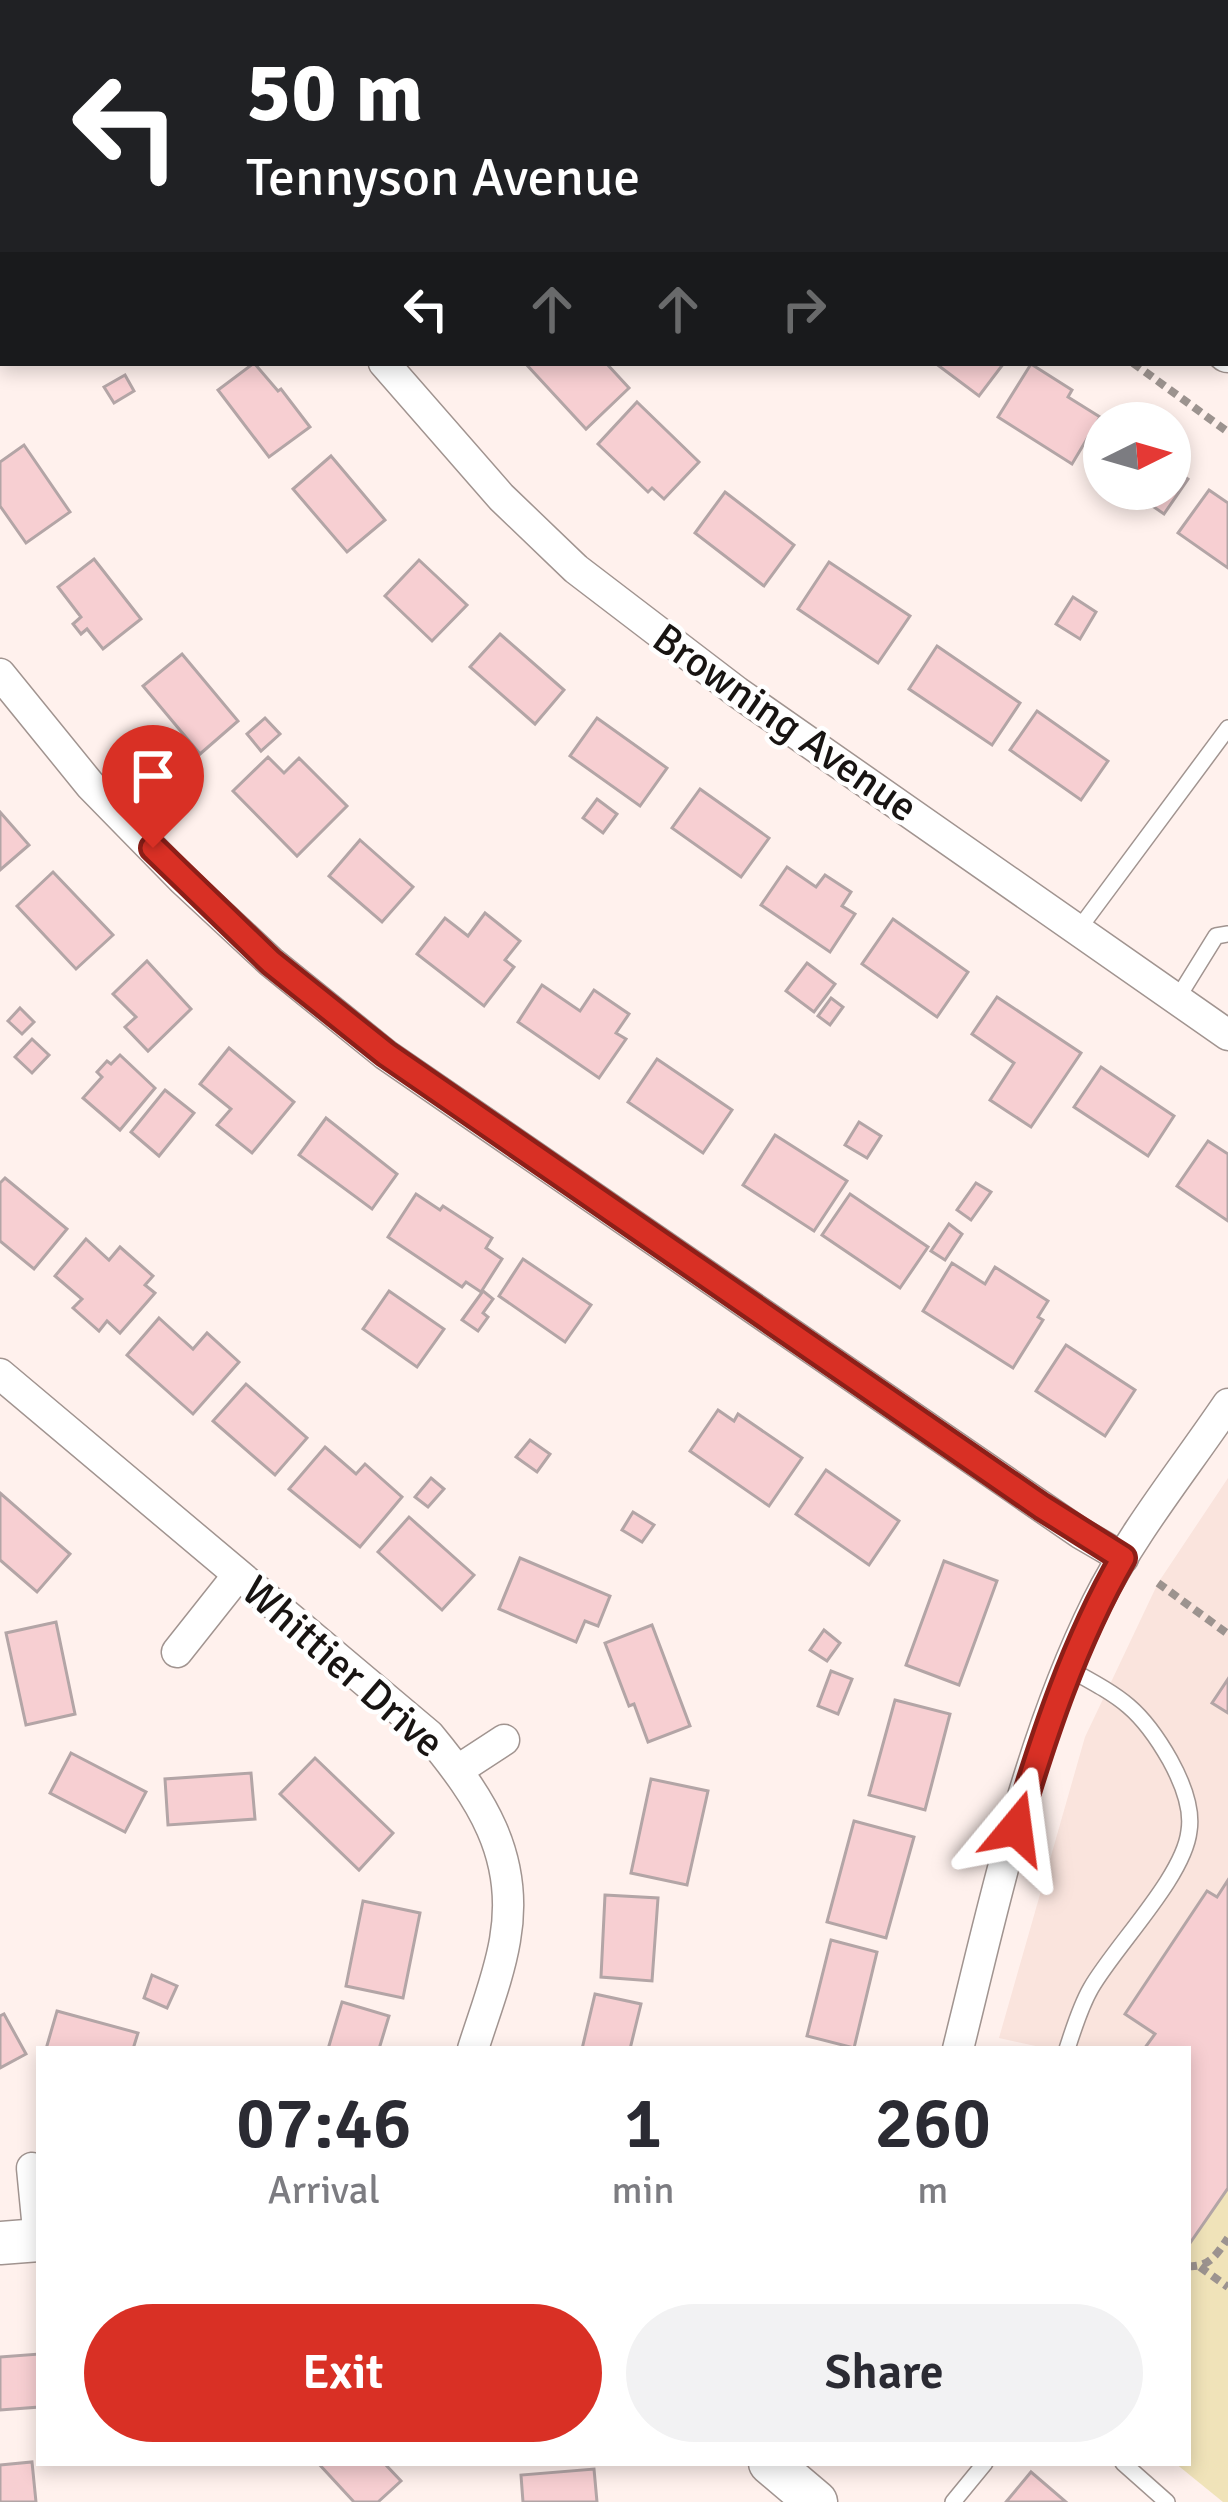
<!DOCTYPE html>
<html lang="en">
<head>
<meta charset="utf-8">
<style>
	:root { --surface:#fff; --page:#f2f2f3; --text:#2b2b33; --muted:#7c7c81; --accent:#d93025 }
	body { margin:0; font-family:Signika,sans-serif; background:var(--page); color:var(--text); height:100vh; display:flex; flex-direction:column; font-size:45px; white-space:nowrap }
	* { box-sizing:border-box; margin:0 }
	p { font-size:39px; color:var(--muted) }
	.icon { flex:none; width:66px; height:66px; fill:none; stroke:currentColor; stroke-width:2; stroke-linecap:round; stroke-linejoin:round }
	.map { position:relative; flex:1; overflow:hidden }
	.sheet { position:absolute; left:36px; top:2046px; width:1155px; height:420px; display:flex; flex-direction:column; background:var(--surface); border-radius:0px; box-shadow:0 6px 18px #0003 }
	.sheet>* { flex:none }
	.guide { position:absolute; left:0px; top:0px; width:1230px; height:366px; box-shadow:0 6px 18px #0003; background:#202124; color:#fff; overflow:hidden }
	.needle { width:78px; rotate:85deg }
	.tools { position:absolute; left:1083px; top:402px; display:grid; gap:24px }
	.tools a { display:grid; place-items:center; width:108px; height:108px; border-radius:50%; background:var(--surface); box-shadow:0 6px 18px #0003; font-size:60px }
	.pin { position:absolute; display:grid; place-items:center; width:102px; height:102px; color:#fff; margin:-123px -51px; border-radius:50% 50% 50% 0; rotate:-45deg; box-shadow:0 0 12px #0007 }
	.pin .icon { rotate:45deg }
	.me { position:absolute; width:132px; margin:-66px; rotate:16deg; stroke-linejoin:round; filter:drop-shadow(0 0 9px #0008) }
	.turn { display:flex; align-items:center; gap:42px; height:252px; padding:0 48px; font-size:54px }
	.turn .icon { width:156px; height:156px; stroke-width:2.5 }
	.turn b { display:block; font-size:84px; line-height:102px }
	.lanes { display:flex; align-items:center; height:114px; padding:0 48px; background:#0003; justify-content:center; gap:60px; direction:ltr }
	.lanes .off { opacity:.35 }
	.eta { display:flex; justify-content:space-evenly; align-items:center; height:204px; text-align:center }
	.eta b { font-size:72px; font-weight:600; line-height:84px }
	.primary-button { display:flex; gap:24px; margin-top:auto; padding:24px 48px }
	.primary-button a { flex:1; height:138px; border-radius:72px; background:var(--accent); color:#fff; font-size:48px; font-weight:600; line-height:138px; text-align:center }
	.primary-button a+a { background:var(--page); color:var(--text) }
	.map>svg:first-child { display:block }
</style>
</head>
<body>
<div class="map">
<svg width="1228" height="2502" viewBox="0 0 1228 2502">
	<rect width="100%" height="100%" fill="#fff1ed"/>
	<path fill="#fae4dd" d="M1228 1478V2148L1188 2049H1049L999 2038 1085 1737 1158 1583Z"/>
	<path fill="#f0e3b9" d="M1188 2121 1228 2148V2502H1223L1175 2463H1188Z"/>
	<g fill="#f7cfd2" stroke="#b3a5a6" stroke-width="3">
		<path d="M254 363 278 391 281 389 310 427 269 457 218 390Z"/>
		<path d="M525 363H606L629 388 586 429Z"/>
		<path d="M935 363H1004L979 396Z"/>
		<path d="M1031 364 1072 390 1068 397 1100 417 1072 464 998 417Z"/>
		<path d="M125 375 134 391 114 403 104 387Z"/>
		<path d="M637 402 699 462 664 499 652 488 648 492 598 444Z"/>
		<path d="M24 445 70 512 26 543 0 506V462Z"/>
		<path d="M331 456 385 520 347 552 293 489Z"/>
		<path d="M1170 459 1178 464 1174 469 1188 479 1164 514 1128 489H1170Z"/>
		<path d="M1209 490 1228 503V568L1178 533Z"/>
		<path d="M725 492 794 545 764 586 695 533Z"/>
		<path d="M94 559 141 619 103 649 87 629 81 634 73 624 81 617 58 587Z"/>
		<path d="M419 560 467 605 432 641 385 596Z"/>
		<path d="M829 562 910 616 878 663 798 609Z"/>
		<path d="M1073 597 1096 612 1080 639 1056 624Z"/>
		<path d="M500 634 564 690 535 724 470 667Z"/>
		<path d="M937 646 1020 703 992 745 909 689Z"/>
		<path d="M182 654 238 721 200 754 143 686Z"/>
		<path d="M1037 711 1108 761 1081 800 1010 750Z"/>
		<path d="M265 718 280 734 261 751 247 734Z"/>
		<path d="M597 718 667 768 640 806 570 756Z"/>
		<path d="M268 757 284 773 299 758 347 806 297 856 233 791Z"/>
		<path d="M700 789 769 838 741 877 672 828Z"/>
		<path d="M597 799 617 814 603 833 583 818Z"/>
		<path d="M0 812 29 845 0 870Z"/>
		<path d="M360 840 413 887 382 922 329 876Z"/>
		<path d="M787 867 816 887 825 875 851 892 842 906 855 914 830 952 761 905Z"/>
		<path d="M53 872 113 935 76 969 17 906Z"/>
		<path d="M485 913 520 941 505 960 514 967 484 1006 417 954 445 918 468 936Z"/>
		<path d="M893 919 968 972 937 1017 862 964Z"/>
		<path d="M147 961 191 1009 148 1051 125 1027 136 1017 113 994Z"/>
		<path d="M807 963 835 984 814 1012 786 991Z"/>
		<path d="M542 985 580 1011 594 990 629 1014 616 1033 626 1039 599 1078 518 1022Z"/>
		<path d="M997 997 1081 1053 1031 1127 990 1100 1014 1063 972 1034Z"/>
		<path d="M831 998 843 1007 830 1025 818 1016Z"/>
		<path d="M20 1008 34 1022 22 1034 8 1021Z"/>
		<path d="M32 1039 49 1055 32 1073 15 1057Z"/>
		<path d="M229 1048 294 1102 252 1153 217 1125 231 1109 200 1084Z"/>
		<path d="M120 1055 155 1088 120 1130 83 1098 102 1077 97 1072 107 1061 111 1064Z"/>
		<path d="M657 1059 732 1110 703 1153 628 1102Z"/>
		<path d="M1101 1067 1174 1116 1148 1156 1074 1107Z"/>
		<path d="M165 1090 194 1113 159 1156 131 1132Z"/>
		<path d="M326 1118 397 1174 372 1209 299 1155Z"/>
		<path d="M859 1122 881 1136 867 1158 845 1145Z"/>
		<path d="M775 1135 847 1181 814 1231 743 1185Z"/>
		<path d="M1208 1141 1228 1154V1221L1177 1186Z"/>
		<path d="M5 1178 67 1229 34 1269 0 1241V1183Z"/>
		<path d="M976 1183 991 1192 971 1220 957 1210Z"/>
		<path d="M416 1194 440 1210 443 1206 492 1238 486 1248 502 1259 481 1292 466 1282 462 1287 388 1237Z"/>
		<path d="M850 1194 928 1247 900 1288 822 1235Z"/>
		<path d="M949 1224 962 1234 945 1260 931 1251Z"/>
		<path d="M86 1239 109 1260 120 1247 153 1276 145 1285 155 1293 120 1333 107 1321 99 1331 73 1308 82 1299 55 1276Z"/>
		<path d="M523 1259 591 1305 565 1342 499 1296Z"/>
		<path d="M952 1263 985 1284 995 1267 1048 1301 1038 1317 1043 1320 1013 1368 923 1311Z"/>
		<path d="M389 1291 444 1329 417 1367 363 1329Z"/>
		<path d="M483 1291 493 1299 483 1313 488 1317 478 1331 462 1320Z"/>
		<path d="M159 1318 193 1349 207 1333 239 1362 193 1414 127 1355Z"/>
		<path d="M1066 1345 1135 1390 1105 1436 1036 1391Z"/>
		<path d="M246 1384 307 1438 275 1475 213 1421Z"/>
		<path d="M718 1410 734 1421 738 1414 802 1458 769 1506 690 1451Z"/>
		<path d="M530 1440 550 1454 537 1472 516 1457Z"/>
		<path d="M325 1447 356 1474 365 1464 402 1497 360 1547 289 1489Z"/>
		<path d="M826 1470 899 1521 869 1565 796 1514Z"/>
		<path d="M431 1478 444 1489 428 1507 415 1497Z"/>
		<path d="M0 1493 70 1554 37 1592 0 1560Z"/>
		<path d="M633 1512 654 1525 642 1542 622 1530Z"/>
		<path d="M409 1517 474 1575 442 1610 378 1552Z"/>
		<path d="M520 1558 610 1596 598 1626 585 1621 576 1642 499 1609Z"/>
		<path d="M944 1561 997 1581 959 1685 906 1665Z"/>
		<path d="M56 1622 75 1714 26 1725 6 1633Z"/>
		<path d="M652 1625 690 1726 648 1742 634 1704 629 1706 605 1643Z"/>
		<path d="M824 1630 840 1643 827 1661 810 1650Z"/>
		<path d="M831 1671 852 1679 838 1714 818 1706Z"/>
		<path d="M1228 1679V1713L1212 1703Z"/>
		<path d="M895 1700 950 1714 925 1810 869 1795Z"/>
		<path d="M71 1753 146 1792 125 1832 50 1793Z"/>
		<path d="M315 1758 393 1833 359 1870 280 1794Z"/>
		<path d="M251 1773 255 1819 168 1825 165 1779Z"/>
		<path d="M651 1779 708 1791 687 1885 631 1873Z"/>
		<path d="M854 1821 914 1837 886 1938 827 1922Z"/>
		<path d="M1228 1880V2188L1188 2246V2049H1144L1155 2034 1125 2014 1207 1891 1217 1897Z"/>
		<path d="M605 1895 658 1898 652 1981 601 1977Z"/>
		<path d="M363 1901 420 1913 403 1998 346 1986Z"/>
		<path d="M831 1940 877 1952 854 2048 807 2036Z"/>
		<path d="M152 1975 177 1986 167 2008 144 1998Z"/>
		<path d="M595 1994 641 2004 630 2049H582Z"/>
		<path d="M342 2002 389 2016 379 2049H328Z"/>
		<path d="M57 2011 138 2033 133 2049H46Z"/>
		<path d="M4 2014 26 2054 0 2068V2016Z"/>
		<path d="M39 2354V2407L0 2410V2357Z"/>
		<path d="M32 2462 36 2502H0V2465Z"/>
		<path d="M318 2463H384L401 2481 378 2502H354Z"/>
		<path d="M594 2469 597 2502H523L521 2475Z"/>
		<path d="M1031 2472 1066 2502H1006Z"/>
	</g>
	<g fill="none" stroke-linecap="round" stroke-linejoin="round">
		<g stroke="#a19490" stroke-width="18">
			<g id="lane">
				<path d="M1078 930 1228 728"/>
				<path d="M1177 999 1216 936 1228 934"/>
				<path d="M1067 2049C1074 2028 1080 2007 1091 1988 1115 1946 1184 1877 1189 1831 1193 1807 1181 1780 1170 1760 1140 1707 1120 1697 1069 1669"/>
				<path d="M1123 2463 1167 2502"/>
				<path d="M953 2502 985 2463"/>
			</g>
		</g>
		<g stroke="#a19490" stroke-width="33">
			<g id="street">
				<path d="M164 0 165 3"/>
				<path d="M384 363 501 497 576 569 737 692 1228 1035"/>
				<path d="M0 674 91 786 183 880 271 962 386 1055 1080 1533 1123 1558"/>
				<path d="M0 1374 429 1735C480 1797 520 1855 505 1940 499 1976 484 2014 473 2049"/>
				<path d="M177 1652 238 1575"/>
				<path d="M458 1770 504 1740"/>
				<path d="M958 2049C995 1900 1028 1742 1097 1603 1132 1533 1184 1469 1228 1404"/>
				<path d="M32 2168 39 2240"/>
			</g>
		</g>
		<g stroke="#a19490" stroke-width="45">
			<g id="secondary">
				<path d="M814 0 816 3"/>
				<path d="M1227 350 1228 351"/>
				<path d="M0 2243 39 2240"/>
				<path d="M770 2463 816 2502"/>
			</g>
		</g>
		<g stroke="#9c938f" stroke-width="8" stroke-dasharray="9 6" stroke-linecap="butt">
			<path d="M727 0 729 3"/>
			<path d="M1133 363 1228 432"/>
			<path d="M1158 1583 1228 1634"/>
			<path d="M1188 2266C1209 2268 1217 2254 1228 2238"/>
			<path d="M1200 2267 1228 2287"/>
		</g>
		<use href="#lane" stroke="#fff" stroke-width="15"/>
		<use href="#street" stroke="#fff" stroke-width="30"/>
		<use href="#secondary" stroke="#fff" stroke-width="42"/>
	</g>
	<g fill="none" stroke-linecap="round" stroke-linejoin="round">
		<g stroke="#8d1f18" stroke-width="30">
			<path id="route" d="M153 848 271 962 386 1054 1042 1507 1123 1558C1074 1643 1044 1735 1016 1828"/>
		</g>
		<use href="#route" stroke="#d93025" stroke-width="21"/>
	</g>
	<g text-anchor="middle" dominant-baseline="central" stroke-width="9" stroke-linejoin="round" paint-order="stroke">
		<g font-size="42" fill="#181412" stroke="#fff">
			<text transform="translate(785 723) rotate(35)">Browning Avenue</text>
			<text transform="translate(343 1667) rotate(41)">Whittier Drive</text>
		</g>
	</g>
</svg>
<div class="tools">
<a><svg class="needle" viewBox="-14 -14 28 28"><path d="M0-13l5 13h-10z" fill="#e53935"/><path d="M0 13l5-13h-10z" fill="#7c7c81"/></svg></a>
</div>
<div class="pin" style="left:153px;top:848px;background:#d93025"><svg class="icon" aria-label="arrive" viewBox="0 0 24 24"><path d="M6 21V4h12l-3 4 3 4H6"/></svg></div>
<svg class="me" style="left:1016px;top:1828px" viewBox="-20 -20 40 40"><path d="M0-17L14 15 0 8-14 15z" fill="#d93025" stroke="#fff" stroke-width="4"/></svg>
<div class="guide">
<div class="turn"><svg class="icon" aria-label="left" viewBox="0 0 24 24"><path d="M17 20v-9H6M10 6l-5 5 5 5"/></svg><div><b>50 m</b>Tennyson Avenue</div></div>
<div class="lanes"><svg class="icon" aria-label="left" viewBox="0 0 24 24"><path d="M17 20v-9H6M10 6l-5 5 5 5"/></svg><svg class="icon off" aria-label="ahead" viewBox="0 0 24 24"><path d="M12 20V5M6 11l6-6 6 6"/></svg><svg class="icon off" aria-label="ahead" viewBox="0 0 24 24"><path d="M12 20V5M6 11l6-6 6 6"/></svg><svg class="icon off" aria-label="right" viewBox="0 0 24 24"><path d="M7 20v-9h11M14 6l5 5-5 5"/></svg></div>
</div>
<section class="sheet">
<div class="eta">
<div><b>07:46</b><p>Arrival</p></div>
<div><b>1</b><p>min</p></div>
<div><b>260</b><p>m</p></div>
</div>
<div class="primary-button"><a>Exit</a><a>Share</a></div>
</section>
</div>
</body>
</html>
